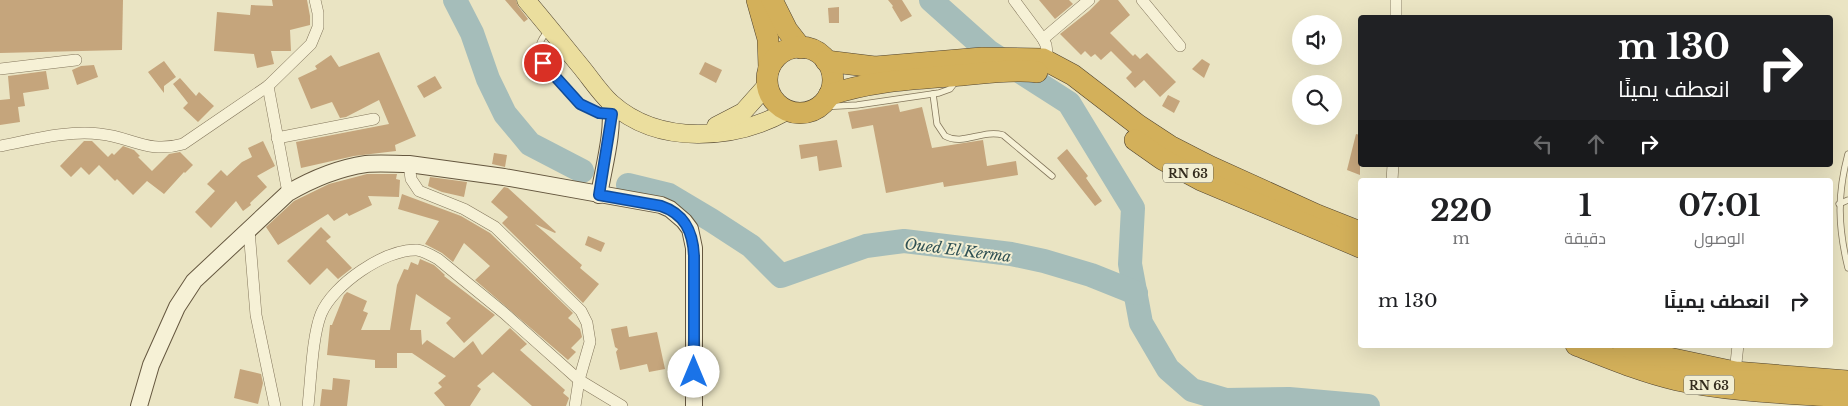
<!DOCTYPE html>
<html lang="ar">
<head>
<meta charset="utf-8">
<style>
	:root { --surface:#fff; --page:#f6f6f6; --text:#202124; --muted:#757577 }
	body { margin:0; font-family:"Libre Baskerville",Cairo,serif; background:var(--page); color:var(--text); direction:rtl; height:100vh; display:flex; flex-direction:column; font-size:19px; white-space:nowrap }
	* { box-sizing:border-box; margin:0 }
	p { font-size:16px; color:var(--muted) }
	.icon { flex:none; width:28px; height:28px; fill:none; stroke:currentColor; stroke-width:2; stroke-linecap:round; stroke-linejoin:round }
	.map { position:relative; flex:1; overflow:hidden; direction:ltr }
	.side { position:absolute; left:1358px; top:178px; width:475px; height:170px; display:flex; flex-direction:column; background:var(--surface); border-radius:5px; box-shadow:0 5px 20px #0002; direction:rtl }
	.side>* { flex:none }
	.top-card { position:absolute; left:1358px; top:15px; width:475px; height:152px; border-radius:5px; box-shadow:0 5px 20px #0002; direction:rtl; background:#202124; color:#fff; overflow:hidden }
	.buttons { position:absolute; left:1292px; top:15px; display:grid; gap:10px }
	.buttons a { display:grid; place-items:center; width:50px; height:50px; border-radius:50%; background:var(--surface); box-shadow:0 5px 20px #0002; font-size:25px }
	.pin { position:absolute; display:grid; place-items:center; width:42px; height:42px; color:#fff; margin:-21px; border:2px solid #fff; border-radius:50%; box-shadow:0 1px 5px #0007 }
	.me { position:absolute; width:55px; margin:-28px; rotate:0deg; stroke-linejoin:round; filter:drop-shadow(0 0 4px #0008) }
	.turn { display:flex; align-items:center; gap:18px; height:105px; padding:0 20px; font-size:22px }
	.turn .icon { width:65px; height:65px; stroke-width:2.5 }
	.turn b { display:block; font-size:35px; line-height:42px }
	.lanes { display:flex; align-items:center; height:48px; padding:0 20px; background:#0003; justify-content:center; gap:25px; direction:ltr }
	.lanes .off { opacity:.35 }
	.eta { display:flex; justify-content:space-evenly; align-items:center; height:85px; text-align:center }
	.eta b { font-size:30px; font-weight:700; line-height:35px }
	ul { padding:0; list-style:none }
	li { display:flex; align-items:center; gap:15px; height:75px; padding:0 20px }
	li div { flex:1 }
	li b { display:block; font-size:19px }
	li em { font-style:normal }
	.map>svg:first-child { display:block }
</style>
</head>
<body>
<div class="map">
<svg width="1848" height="406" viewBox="0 0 1848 406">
	<rect width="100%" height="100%" fill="#eae4c3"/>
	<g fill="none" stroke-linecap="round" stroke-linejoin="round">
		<g stroke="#a5bdba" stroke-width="24">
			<path d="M455 0 472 33 488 79 505 114 530 144 582 171"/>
			<path d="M931 0 988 51 1069 103 1133 208 1130 264 1141 323 1168 369 1192 390 1226 400 1289 399 1368 406"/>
			<path d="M628 185 669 195 711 220 751 246 781 276 866 246 904 241 1011 254 1044 261 1091 275 1136 293"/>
		</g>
	</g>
	<g fill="#c5a57c">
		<path d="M0 0H123L122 50 0 53Z"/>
		<path d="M272 0H307L310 16V25L290 30 291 51H271L274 64 257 68 254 54 214 51 217 12 250 15 251 5 273 6Z"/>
		<path d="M505 0H516L518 6 528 19 524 22Z"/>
		<path d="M888 0H902L912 16 901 22 892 7 893 6Z"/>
		<path d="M1039 0H1069L1073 4 1055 19Z"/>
		<path d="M1100 0H1118L1130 15 1110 33 1133 56 1135 54 1140 59 1147 53 1176 82 1160 97 1144 80 1135 88 1126 78 1132 72 1111 51 1101 60 1095 54 1091 57 1085 51 1081 55 1060 34 1089 11Z"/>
		<path d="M839 7V23H829L828 8Z"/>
		<path d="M379 52 416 136 395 145 396 151 354 156 301 168 296 142 389 124 379 100 346 117 340 118 332 102 311 109 298 78 317 69 315 66 331 55 339 67Z"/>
		<path d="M1202 59 1210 64 1204 78 1192 69Z"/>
		<path d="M164 61 176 77 164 86V93L148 72Z"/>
		<path d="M705 62 722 70 716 83 699 74Z"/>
		<path d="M94 65 98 77 77 85 72 70 81 66Z"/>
		<path d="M46 71 49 89 23 93 25 106 18 107 20 122 0 125V100L10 99 8 76Z"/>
		<path d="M435 76 442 88 424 98 417 86Z"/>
		<path d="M180 78 196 96 199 92 214 106 198 122 183 108 188 103 173 84Z"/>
		<path d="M1168 95 1180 101 1174 113 1162 106Z"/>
		<path d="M898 104 900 112 922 107 932 148 983 140 987 166 1016 161 1018 175 944 187 943 182 886 193 873 125 852 129 848 112Z"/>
		<path d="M1356 134 1360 135V175L1347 170Z"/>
		<path d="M837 140 842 167 819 171 817 156 801 159 799 145Z"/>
		<path d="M84 141H92L108 157 112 153 114 155 123 146 134 150 140 156 138 157 152 171 169 154 180 152 193 165 185 173 184 172 164 194 147 181 133 195 117 179 115 181 99 165 89 175 81 167 71 177 60 166Z"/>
		<path d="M263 141 275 166 257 176 267 187 250 203 251 205 243 211 236 201 211 228 195 212 215 191 207 184 221 170 227 176 242 162 252 157 248 148Z"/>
		<path d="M1067 149 1088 176 1086 178 1102 201 1095 206 1057 158Z"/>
		<path d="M494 153 507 155 505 167 492 164Z"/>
		<path d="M367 174H397L396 179 400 180 399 197 368 196 372 205 349 216 347 213 334 221 328 214 278 245 266 227 294 201 329 184Z"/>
		<path d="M430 177 467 182 464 197 442 192 428 186Z"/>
		<path d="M504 187 508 188 556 232 555 233 535 224 582 265 580 268 599 284 583 303 502 223 508 217 491 202Z"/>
		<path d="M402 194 461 216 490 233 573 313 568 318 580 329 582 337 571 348 576 352 568 360 475 280 490 266 464 243 453 262 442 253 425 244 439 221 398 209Z"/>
		<path d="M321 227 331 237 326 241 352 268 338 279 327 268 310 285 287 261Z"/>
		<path d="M588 236 605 243 601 252 585 245Z"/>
		<path d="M420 259 434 265 445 275 444 276 495 315 464 343 446 323 451 318 416 294 410 330H421L422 345 427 340 454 358 473 341 482 355 510 328 527 344 520 350 565 390 563 393 569 398 566 406H532L493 372 477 386 481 389 470 406H445L434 393 442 387 438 383 446 376 412 353H397V368H375V360L327 355 330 325H332L344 295 347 292 367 301 363 311 368 313 361 330H390L397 285 404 269 408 270 411 262 418 265Z"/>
		<path d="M627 326 629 337 657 332 665 369 649 372 647 364 620 370 616 352 618 349 615 347 611 329Z"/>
		<path d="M240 369 261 374 263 383 258 404 234 398Z"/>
		<path d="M333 378 350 380 347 406H320L322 389 332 390Z"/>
	</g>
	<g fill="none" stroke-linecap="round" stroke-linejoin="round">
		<g stroke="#83765c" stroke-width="7">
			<g id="lane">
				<path d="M549 30C539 40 535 50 543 63 563 85 577 110 608 114"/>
				<path d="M933 94 937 124 945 136C963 146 983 129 1003 135L1052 176"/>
				<path d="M819 107 857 105 939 93 950 89 956 81"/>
				<path d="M1848 154C1837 195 1838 227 1848 268"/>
				<path d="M1839 204 1848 200"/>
			</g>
		</g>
		<g stroke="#83765c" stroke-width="12">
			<g id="street">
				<path d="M1014 0 1043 39 1046 45 1048 61"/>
				<path d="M1142 0 1180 46"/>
				<path d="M1396 0V18"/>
				<path d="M1043 39 1089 0"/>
				<path d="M0 69 76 60"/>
				<path d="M268 86 288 193"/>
				<path d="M277 138 374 119"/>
				<path d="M0 146C32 140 67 130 100 134 132 137 148 154 183 144L268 86 311 44 318 27V13L315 0"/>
				<path d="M409 164 411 179 419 191 464 209 495 227 581 311 587 323 590 342 579 380 575 406"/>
				<path d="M1392 180 1393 165"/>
				<path d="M249 230 256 315 275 406"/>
				<path d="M1735 372 1738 345"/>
				<path d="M308 406C311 380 312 337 321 314 333 285 384 249 417 250 424 251 431 255 438 259L504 313 579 380 622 406"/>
			</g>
		</g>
		<g stroke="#65573f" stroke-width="18">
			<g id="secondary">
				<path d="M599 195C604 165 614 132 610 102"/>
				<path d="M139 406 151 365 177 307 194 281 288 193C312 179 339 168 366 164 380 163 395 164 409 164L504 177 661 205 670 209 684 221 690 229 694 248V406"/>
			</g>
		</g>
		<g stroke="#514430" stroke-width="19">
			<g id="primary">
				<path d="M526 0C545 22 563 45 582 68 591 79 600 93 611 103 659 146 735 140 787 111"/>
				<path d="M716 126 743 112 767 85"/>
			</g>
		</g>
		<g stroke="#514430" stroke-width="22">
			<g id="highway">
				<path d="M757 0 768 39 769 68"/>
				<path d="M772 0 787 30 801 48"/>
				<circle cx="800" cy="80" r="33"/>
				<path d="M826 61 875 67 982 58 1043 59 1073 75 1138 125 1170 146 1209 166 1317 215 1360 232"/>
				<path d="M829 95C873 80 917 79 963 75 984 73 1016 69 1037 72"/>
				<path d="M1135 140 1162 159 1201 180 1360 247"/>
				<path d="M1576 345C1609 358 1642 372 1677 380 1733 392 1791 393 1848 397"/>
				<path d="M1623 345 1645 353 1735 372 1848 381"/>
			</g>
		</g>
		<use href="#lane" stroke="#f6f1d6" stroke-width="5.5"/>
		<use href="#street" stroke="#f6f1d6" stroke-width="11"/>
		<use href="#secondary" stroke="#f6f1d6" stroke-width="16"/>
		<use href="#primary" stroke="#ebde9e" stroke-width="18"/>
		<use href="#highway" stroke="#d3b05a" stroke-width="21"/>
	</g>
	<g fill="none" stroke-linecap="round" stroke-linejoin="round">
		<g stroke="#114b97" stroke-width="12">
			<path id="route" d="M543 63 580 104 599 113 612 114 599 195 661 206C685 214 693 232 694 256V372"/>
		</g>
		<use href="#route" stroke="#1a73e8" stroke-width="9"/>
	</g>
	<g text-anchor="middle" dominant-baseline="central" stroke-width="4" stroke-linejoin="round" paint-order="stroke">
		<g fill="#f2eed2" stroke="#6d6654" stroke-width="1">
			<rect x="1163" y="163.5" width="50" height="19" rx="4"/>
			<rect x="1684" y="375.5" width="50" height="19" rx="4"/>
		</g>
		<g font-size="12" font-weight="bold" fill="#342c1e">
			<text x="1188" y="173">RN 63</text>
			<text x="1709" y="385">RN 63</text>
		</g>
		<g font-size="15" font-style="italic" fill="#2f5053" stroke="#f2eed2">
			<text transform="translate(958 250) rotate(7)">Oued El Kerma</text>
		</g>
	</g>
</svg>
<div class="buttons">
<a><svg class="icon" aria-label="sound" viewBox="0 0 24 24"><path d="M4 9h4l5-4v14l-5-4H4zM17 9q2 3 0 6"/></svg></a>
<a><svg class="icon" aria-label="search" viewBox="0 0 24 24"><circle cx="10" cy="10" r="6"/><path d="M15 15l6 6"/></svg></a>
</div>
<div class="pin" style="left:543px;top:63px;background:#d93025"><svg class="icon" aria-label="arrive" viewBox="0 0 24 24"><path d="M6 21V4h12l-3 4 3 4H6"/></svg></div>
<svg class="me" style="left:694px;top:372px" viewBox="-20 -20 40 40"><circle r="19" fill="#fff"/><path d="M0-13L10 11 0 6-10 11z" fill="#1a73e8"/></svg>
<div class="top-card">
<div class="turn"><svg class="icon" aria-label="right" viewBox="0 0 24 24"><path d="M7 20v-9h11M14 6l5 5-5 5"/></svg><div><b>130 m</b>انعطف يمينًا</div></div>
<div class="lanes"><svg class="icon off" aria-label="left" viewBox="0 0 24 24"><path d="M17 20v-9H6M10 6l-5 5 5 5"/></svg><svg class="icon off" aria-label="ahead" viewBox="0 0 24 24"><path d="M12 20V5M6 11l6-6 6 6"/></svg><svg class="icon" aria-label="right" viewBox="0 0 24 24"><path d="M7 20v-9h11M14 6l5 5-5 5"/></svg></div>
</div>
<section class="side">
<div class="eta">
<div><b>07:01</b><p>الوصول</p></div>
<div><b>1</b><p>دقيقة</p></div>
<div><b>220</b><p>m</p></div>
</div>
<ul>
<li><svg class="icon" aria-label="right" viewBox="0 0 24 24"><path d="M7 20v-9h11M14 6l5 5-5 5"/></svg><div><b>انعطف يمينًا</b></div><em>130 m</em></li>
</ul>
</section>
</div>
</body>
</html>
